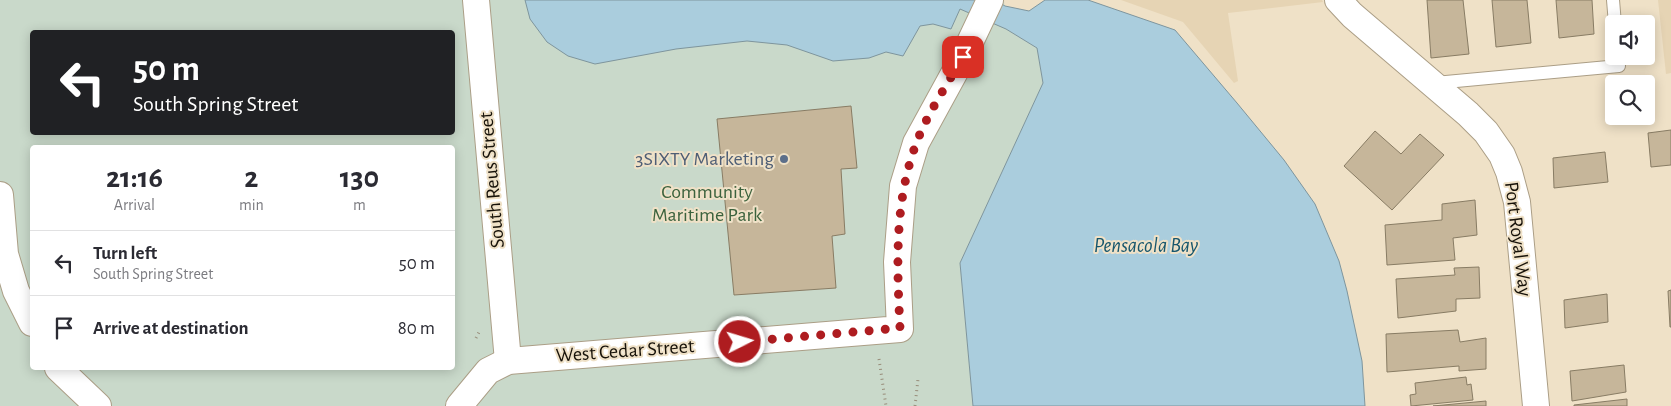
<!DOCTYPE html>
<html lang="en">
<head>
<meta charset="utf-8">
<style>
	:root { --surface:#fff; --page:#f2f2f3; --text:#2b2b33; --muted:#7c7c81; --line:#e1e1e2 }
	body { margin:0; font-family:"Alegreya Sans",sans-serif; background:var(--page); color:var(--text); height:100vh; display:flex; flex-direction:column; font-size:19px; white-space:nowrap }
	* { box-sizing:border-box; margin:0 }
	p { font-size:16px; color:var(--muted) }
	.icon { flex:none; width:28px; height:28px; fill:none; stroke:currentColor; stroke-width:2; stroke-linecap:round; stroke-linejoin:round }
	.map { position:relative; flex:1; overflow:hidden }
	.details { position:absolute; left:30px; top:145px; width:425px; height:225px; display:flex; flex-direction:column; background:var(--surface); border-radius:5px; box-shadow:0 2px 12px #0003 }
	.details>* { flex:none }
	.guide { position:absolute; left:30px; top:30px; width:425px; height:105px; border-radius:5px; box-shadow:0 2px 12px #0003; background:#202124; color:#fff; overflow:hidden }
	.fabs { position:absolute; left:1605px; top:15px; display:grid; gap:10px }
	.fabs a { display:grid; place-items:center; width:50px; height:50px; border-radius:5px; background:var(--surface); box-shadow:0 2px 12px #0003; font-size:25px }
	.pin { position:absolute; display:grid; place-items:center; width:42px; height:42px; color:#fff; margin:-21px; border-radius:10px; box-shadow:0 2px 8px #0006 }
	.me { position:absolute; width:55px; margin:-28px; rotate:85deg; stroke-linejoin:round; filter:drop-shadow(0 0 4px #0008) }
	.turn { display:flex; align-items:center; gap:18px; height:105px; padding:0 20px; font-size:22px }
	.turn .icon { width:65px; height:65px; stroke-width:2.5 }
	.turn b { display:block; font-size:35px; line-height:42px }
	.eta { display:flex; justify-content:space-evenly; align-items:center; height:85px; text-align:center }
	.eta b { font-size:30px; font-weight:700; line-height:35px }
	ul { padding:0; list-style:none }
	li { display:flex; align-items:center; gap:15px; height:65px; padding:0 20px; border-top:1px solid var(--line) }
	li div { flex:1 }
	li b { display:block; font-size:19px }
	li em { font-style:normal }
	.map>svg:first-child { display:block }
</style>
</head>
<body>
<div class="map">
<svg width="1671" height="406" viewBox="0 0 1671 406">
	<rect width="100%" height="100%" fill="#efe1c7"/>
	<g fill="#e6d4b4">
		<path d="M1121 0H1322L1323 2 1228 13 1238 81 1234 83 1183 22Z"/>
		<path d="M1658 0H1671V73L1666 74Z"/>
	</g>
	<path fill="#c9d9ca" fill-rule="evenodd" d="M0 0H1004L1006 29 1037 48 1043 83 960 263 973 406H0ZM32 32H452V132H32ZM32 148H452V368H32Z"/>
	<path fill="#aacddd" stroke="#7e959d" d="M525 0H995L1005 6 1029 11 1045 0H1088L1175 30 1237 103 1284 160 1315 204 1339 261 1347 291 1362 361 1365 406H973L960 263 1043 83 1037 48 1006 29 960 9 951 29 933 24 920 26 903 56 886 52 869 58 833 61 787 45 747 41 676 49 595 64 568 56 547 42 530 19Z"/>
	<g fill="#c6b69a" stroke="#887c64">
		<path d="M1427 0H1463L1469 54 1431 58Z"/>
		<path d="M1492 0H1527L1531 43 1496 47Z"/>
		<path d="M1556 0H1592L1594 34 1559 38Z"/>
		<path d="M851 106 857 168 841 169 845 234 832 236 836 288 734 295 717 119Z"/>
		<path d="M1671 130V165L1651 167 1648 133Z"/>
		<path d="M1375 131 1401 154 1420 134 1444 155 1392 210 1344 166Z"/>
		<path d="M1605 152 1608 182 1554 188 1553 158Z"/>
		<path d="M1475 200 1477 235 1453 238 1455 260 1387 265 1385 225 1442 220V204Z"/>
		<path d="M1479 267 1480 298 1456 299V311L1398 318 1396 279 1455 275 1454 268Z"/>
		<path d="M1671 290V327H1670L1668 291Z"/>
		<path d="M1607 294 1608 322 1565 328 1564 300Z"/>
		<path d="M1458 330 1460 342 1486 338V369L1459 371V366L1387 372 1386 334Z"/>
		<path d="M1624 365 1626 392 1572 401 1570 371Z"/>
		<path d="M1466 377 1467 385 1471 384 1473 400 1411 406 1410 395 1416 394 1415 383Z"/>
		<path d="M1627 399V406H1574V405Z"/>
		<path d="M1486 401V406H1433Z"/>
	</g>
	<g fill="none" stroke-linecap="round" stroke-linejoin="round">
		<g stroke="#ab9e86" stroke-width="14">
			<g id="service">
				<path d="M1613 0 1615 24"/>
				<path d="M1435 83 1619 66 1618 56"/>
			</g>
		</g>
		<g stroke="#ab9e86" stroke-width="28">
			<g id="minor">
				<path d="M476 0 508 361"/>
				<path d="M1338 0 1352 15 1468 114 1486 132 1502 155 1509 172 1517 202 1536 406"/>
				<path d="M0 195 5 254 16 291 32 323"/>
				<path d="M58 368 98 406"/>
				<path d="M459 406 488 371 508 361 900 329 897 262 903 186 916 143 963 57 990 0"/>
			</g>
		</g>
		<g stroke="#988d7a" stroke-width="3" stroke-dasharray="1 4" stroke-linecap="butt">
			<path d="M476 338 480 330"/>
			<path d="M879 359 886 406"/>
			<path d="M915 406 918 379"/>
		</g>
		<use href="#service" stroke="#fff" stroke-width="12"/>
		<use href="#minor" stroke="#fff" stroke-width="26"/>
	</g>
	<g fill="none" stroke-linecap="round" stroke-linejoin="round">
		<path stroke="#ae1c20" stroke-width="9" stroke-dasharray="0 16.2" d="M740 342 900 328C897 266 894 203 916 144 927 114 947 85 963 57"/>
	</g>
	<circle fill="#5c6f8a" stroke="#efe1c7" stroke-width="2" cx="784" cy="159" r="5"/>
	<g text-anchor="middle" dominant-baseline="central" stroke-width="4" stroke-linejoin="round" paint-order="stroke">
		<g font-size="20" fill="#4e5e75" stroke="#efe1c7" text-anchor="end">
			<text x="774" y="159">3SIXTY Marketing</text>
		</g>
		<g font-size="20" fill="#171209" stroke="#efe1c7">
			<text transform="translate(492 180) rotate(-95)">South Reus Street</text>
			<text transform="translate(1518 239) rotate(83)">Port Royal Way</text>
			<text transform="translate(625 351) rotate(-4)">West Cedar Street</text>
		</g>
		<g font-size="20" fill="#3b623d" stroke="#efe1c7">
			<text x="707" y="192">Community<tspan x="707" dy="23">Maritime Park</tspan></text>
		</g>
		<g font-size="21" font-style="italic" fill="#16566d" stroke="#efe1c7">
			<text x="1146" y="245">Pensacola Bay</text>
		</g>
	</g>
</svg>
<div class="fabs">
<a><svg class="icon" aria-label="sound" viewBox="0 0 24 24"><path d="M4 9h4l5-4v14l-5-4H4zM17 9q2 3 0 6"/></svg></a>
<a><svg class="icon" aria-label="search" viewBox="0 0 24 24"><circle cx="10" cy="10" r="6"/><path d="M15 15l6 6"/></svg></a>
</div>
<div class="pin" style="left:963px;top:57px;background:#d93025"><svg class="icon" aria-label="arrive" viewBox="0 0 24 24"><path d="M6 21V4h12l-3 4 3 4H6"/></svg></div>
<svg class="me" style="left:740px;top:342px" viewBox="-20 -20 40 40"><circle r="17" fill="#ae1c20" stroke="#fff" stroke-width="3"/><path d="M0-11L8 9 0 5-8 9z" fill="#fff"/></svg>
<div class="guide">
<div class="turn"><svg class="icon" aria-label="left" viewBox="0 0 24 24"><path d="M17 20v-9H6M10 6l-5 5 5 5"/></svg><div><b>50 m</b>South Spring Street</div></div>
</div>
<section class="details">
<div class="eta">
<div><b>21:16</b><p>Arrival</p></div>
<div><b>2</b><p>min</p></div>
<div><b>130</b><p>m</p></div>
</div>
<ul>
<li><svg class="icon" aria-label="left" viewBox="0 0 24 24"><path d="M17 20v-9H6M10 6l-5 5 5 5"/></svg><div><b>Turn left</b><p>South Spring Street</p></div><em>50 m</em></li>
<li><svg class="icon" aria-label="arrive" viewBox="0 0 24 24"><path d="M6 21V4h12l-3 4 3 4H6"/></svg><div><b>Arrive at destination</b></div><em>80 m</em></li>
</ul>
</section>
</div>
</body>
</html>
